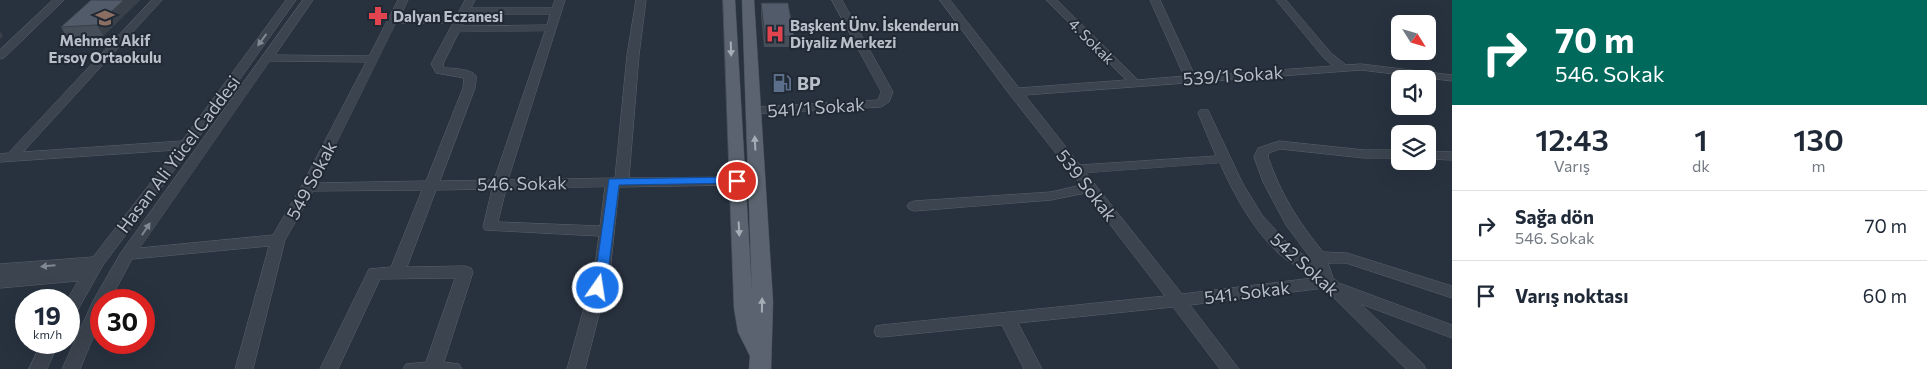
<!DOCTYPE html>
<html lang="tr">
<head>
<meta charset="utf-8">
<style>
	:root { --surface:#fff; --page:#f6f6f7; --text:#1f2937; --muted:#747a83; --line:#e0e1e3 }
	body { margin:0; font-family:Commissioner,sans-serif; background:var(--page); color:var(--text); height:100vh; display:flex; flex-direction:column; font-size:19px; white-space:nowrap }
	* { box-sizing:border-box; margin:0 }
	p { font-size:16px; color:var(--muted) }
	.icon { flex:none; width:28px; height:28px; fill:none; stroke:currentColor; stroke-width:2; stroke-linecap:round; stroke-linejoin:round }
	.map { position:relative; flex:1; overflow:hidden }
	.details { display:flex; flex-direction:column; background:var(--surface); width:475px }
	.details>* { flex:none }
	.guide { background:#00695c; color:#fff; overflow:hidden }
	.needle { width:32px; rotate:127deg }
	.tools { position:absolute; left:1391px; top:15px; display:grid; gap:10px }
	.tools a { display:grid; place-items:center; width:45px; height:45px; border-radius:8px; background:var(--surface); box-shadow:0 5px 20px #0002; font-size:25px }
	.speed { position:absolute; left:15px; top:289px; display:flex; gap:10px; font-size:25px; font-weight:700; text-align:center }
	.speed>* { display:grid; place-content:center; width:65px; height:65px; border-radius:50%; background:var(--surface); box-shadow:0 5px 20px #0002; line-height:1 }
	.speed small { font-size:12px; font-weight:400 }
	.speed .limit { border:8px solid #d22; background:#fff; color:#111 }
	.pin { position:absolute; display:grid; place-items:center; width:42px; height:42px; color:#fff; margin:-21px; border:2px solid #fff; border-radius:50%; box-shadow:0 1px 5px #0007 }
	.me { position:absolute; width:55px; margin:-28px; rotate:13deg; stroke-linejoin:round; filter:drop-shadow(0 0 4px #0008) }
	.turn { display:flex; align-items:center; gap:18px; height:105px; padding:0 20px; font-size:22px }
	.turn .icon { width:65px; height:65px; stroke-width:2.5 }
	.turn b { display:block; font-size:35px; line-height:42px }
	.eta { display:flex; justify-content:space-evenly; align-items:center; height:85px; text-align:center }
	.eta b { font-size:30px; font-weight:600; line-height:35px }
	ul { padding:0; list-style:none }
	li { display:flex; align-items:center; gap:15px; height:70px; padding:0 20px; border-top:1px solid var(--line) }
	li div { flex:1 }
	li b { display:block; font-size:19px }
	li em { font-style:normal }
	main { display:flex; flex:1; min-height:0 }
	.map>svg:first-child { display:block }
</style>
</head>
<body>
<main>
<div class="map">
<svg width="1452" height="369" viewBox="0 0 1452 369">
	<rect width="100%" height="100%" fill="#28323f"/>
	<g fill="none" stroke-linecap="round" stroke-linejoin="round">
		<g stroke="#59626c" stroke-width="1">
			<g id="minor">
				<path d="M53 0H64L4 58 0 59V50Z"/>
				<path d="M152 0H162L23 152 182 141 286 0H296L191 148 103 265 75 315 69 317V300H67L78 281 0 288V276L86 268 0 276V264L93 257 176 150 0 162V154L8 153Z"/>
				<path d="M303 0H313L275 55 369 56 398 0H408L400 17H456L465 0H475L471 8H552L555 0H565L508 180 615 178 627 55 636 0H646L639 55 629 178 737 177 742 178 744 181 742 184 737 185 619 187 610 272 585 369H567L594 272 599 236 485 230 483 227 492 189 436 190 407 267 465 266 471 268 473 272 444 362 459 364 462 369H403L406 364 426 362 455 278 380 279 338 369H320L369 269 391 267 422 190 313 191 285 240 253 369H235L269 246 132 259 110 300H101V319L80 369H62L93 301 120 254ZM468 14H550L547 25 462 26ZM396 23H453L431 64 436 73 464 78 463 88 426 181 317 183ZM545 31 494 180 440 181 475 88C475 85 477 78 476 76 473 69 451 68 444 68L443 64 459 32ZM270 61 366 62 301 187 273 235 140 248ZM605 187 600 226 498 222 506 189Z"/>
				<path d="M832 0H842L893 92 889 102 881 107 750 114 748 111 750 108 754 107 878 100 881 92Z"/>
				<path d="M940 0H950L1019 88 1126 80 1046 0H1057L1138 80 1184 76 1150 0H1160L1195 76 1333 66 1323 57 1276 0H1286L1331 53 1346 65 1361 64 1452 75V81L1361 70 1025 95 1080 165 1216 156 1198 113 1200 110H1208L1243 184 1262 215 1291 247 1312 260 1286 225 1263 182 1254 157 1258 148 1279 141 1364 150H1400V158H1364L1280 149 1269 153 1268 157C1282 196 1297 220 1323 252L1347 253 1452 286V298L1346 263H1328L1333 278 1339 283 1452 325V338L1361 304 1423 364 1426 369H1406L1324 288 1190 305 1239 369H1220L1173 307 1018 323 1042 369H1024L1002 325 882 337 876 336 874 331 876 326 882 325 1165 296 1086 193 1051 200 914 211 909 209 907 206 909 203 914 201 1051 192 1081 185 1010 95ZM1220 163C1234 195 1253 229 1278 253 1289 263 1302 268 1313 278L1182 294 1086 173Z"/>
				<path d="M1428 151 1452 152V160L1428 159Z"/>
				<path d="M42 342H59L47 369H29Z"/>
			</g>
		</g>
		<g stroke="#454d58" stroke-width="1">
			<path id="major" d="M723 0H735L752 293 742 0H754L773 302 771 369H749L750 356 738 332 734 308Z"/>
		</g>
		<use href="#minor" fill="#3c444f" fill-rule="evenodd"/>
		<use href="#major" fill="#5a636f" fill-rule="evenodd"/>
	</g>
	<g fill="#464e5a">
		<path d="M91 0H140L103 36 67 38 61 27Z"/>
		<path d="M761 3 794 36 793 47H764L761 14Z"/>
	</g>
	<g fill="#39404a">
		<path d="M124 0H140L103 36 97 25Z"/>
		<path d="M0 31 3 36 0 39Z"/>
	</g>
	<g fill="#515b69" stroke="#39404a">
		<path d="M91 0H124L97 25 61 27Z"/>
		<path d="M761 3H788L794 36 765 37Z"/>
	</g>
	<defs><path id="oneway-solid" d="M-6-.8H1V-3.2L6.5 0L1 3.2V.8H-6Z" transform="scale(1.25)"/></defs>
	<g fill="#808892">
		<use href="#oneway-solid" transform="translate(262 40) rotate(126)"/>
		<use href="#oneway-solid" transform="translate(146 229) rotate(-56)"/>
		<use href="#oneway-solid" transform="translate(48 266) rotate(175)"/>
	</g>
	<g fill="#a5adb7">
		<use href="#oneway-solid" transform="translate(731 49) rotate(88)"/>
		<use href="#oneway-solid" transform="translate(755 143) rotate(-93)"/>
		<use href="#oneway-solid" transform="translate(739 229) rotate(87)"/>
		<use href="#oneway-solid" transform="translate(762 305) rotate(-89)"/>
	</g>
	<path fill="#1a73e8" stroke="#114b97" d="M737 177 743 181 741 183 619 185 608 272 602 292H593L591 288 596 272 609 179Z"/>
	<defs>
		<g id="pharmacy-bare" transform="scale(1.5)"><path d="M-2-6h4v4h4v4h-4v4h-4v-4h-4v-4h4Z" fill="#e0444e" stroke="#202934" stroke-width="2.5" paint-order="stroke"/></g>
		<g id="school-bare" transform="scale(1.5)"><path d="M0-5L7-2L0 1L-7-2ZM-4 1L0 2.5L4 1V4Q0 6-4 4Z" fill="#8d6e63" stroke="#202934" stroke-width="2.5" paint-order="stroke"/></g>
		<g id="hospital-bare" transform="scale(1.5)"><path d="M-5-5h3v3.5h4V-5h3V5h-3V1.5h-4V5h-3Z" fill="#e0444e" stroke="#202934" stroke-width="2.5" paint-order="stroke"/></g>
		<g id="fuel-bare" transform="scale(1.5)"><path d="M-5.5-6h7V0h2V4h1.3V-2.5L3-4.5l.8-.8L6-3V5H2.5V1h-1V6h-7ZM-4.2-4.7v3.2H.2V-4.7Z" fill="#5c6f8a" stroke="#202934" stroke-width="2.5" paint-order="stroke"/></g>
	</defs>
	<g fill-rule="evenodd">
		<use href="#pharmacy-bare" x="378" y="16"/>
		<use href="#school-bare" x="105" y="18"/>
		<use href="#hospital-bare" x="775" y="34"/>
		<use href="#fuel-bare" x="782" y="83"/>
	</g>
	<g text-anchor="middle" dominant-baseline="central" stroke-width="4" stroke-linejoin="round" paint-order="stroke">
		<g font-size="15" font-weight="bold" fill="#b8bfc9" stroke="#202934" text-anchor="start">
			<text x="393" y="16">Dalyan Eczanesi</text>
			<text x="790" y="25">Başkent Ünv. İskenderun<tspan x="790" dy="17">Diyaliz Merkezi</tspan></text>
			<text x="105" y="40" text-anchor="middle">Mehmet Akif<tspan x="105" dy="17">Ersoy Ortaokulu</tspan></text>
		</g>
		<g font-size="15" fill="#b8bfc9" stroke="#202934">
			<text transform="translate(1092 41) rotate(45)">4. Sokak</text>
		</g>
		<g font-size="18" fill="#b8bfc9" stroke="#202934">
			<text transform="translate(1233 75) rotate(-4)">539/1 Sokak</text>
			<text transform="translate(816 107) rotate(-4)">541/1 Sokak</text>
			<text transform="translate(178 154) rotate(-53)">Hasan Ali Yücel Caddesi</text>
			<text transform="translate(311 180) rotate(-62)">549 Sokak</text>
			<text transform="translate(522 183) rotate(-1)">546. Sokak</text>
			<text transform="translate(1087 185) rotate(52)">539 Sokak</text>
			<text transform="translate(1305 264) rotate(42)">542 Sokak</text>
			<text transform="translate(1247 292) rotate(-7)">541. Sokak</text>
		</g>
		<g font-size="18" font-weight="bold" fill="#b8bfc9" stroke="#202934" text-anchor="start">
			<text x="797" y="83">BP</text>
		</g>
	</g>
</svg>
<div class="tools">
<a><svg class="needle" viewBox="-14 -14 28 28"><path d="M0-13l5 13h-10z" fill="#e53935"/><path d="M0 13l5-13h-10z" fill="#747a83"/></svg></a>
<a><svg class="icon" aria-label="sound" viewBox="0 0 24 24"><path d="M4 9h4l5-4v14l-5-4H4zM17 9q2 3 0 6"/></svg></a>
<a><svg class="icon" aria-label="layers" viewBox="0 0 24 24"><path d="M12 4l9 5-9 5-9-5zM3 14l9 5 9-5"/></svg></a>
</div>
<div class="speed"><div>19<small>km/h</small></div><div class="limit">30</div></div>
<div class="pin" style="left:737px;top:181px;background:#d93025"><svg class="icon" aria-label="arrive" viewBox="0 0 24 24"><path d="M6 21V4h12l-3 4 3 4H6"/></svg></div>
<svg class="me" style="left:598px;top:288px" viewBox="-20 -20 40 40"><circle r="17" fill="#1a73e8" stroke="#fff" stroke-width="3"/><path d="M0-11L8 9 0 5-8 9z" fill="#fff"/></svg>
</div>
<section class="details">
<div class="guide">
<div class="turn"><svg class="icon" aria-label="right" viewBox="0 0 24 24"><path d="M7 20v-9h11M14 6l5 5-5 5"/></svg><div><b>70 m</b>546. Sokak</div></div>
</div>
<div class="eta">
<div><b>12:43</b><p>Varış</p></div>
<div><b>1</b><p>dk</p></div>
<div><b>130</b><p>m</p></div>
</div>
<ul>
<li><svg class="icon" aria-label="right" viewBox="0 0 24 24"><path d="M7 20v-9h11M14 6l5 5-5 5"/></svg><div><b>Sağa dön</b><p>546. Sokak</p></div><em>70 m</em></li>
<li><svg class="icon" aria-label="arrive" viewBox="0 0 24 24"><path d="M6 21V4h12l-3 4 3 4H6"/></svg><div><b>Varış noktası</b></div><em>60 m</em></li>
</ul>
</section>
</main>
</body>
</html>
